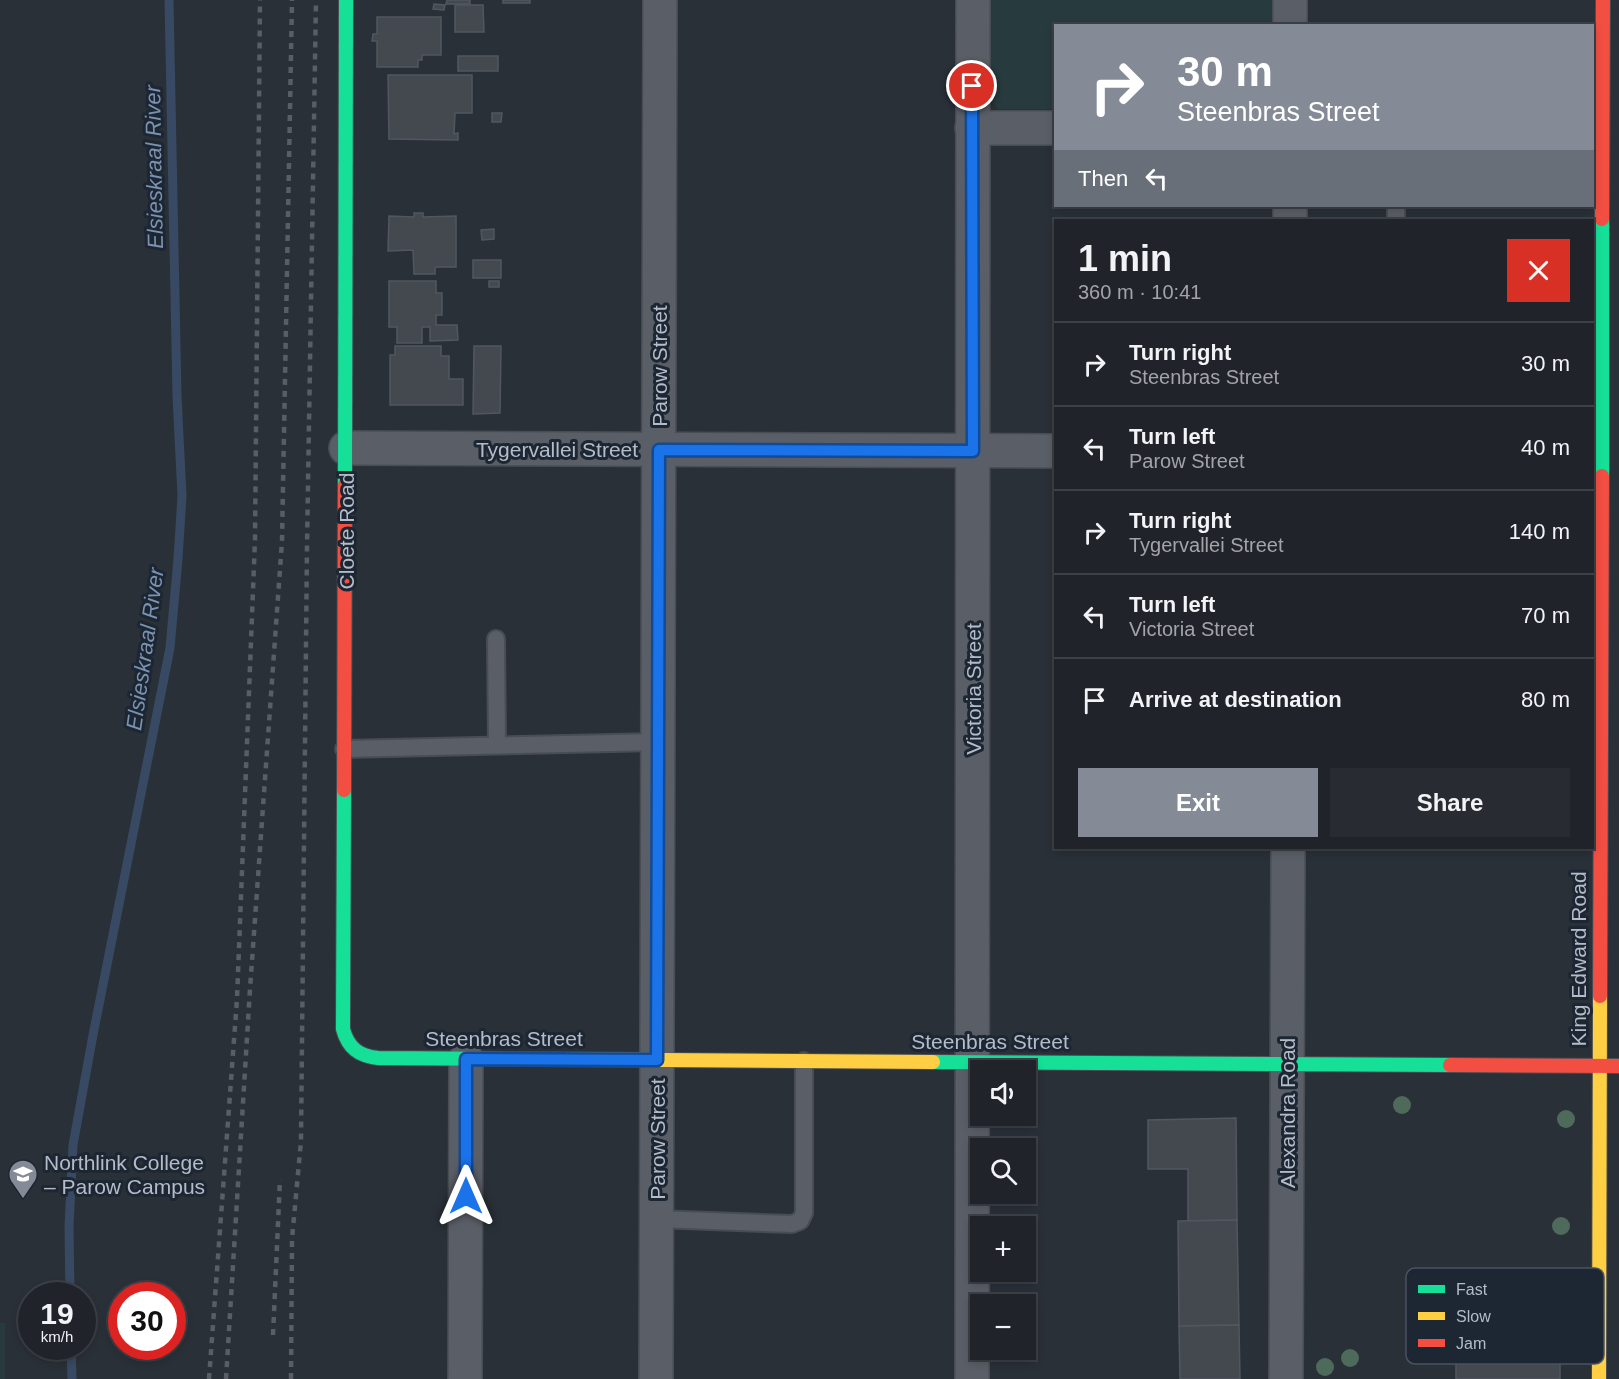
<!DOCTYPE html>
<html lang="en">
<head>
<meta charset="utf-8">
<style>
	:root { --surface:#20242a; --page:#282c32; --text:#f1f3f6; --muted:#a2a4a8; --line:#3d4147; --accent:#848b96 }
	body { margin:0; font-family:Arial,sans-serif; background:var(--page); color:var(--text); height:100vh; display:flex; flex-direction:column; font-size:22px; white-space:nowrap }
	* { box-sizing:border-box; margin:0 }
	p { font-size:20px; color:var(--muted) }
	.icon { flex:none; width:33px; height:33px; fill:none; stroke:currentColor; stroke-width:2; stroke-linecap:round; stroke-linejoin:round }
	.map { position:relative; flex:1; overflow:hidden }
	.details { position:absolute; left:1054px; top:219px; width:540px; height:630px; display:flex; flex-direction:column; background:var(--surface); border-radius:0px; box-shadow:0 3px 9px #0003,0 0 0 2px var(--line) }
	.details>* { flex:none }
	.banner { position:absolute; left:1054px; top:24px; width:540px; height:183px; border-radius:0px; box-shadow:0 3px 9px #0003,0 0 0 2px var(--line); background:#848b96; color:#fff; overflow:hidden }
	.fabs { position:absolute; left:970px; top:1060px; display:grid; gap:12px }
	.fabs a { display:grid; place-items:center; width:66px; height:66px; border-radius:0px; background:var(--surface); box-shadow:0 3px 9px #0003,0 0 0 2px var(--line); font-size:30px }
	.speed { position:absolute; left:18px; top:1282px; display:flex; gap:12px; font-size:30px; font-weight:700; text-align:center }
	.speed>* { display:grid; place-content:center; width:78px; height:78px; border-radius:50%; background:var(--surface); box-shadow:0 3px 9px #0003,0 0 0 2px var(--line); line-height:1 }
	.speed small { font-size:15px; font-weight:400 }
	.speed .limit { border:9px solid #d22; background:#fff; color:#111 }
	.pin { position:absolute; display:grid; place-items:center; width:51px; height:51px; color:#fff; margin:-26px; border:3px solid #fff; border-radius:50%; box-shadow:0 2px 6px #0007 }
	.me { position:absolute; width:66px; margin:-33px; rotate:0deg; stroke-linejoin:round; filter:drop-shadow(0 0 4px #0008) }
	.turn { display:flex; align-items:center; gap:21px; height:126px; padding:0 24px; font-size:27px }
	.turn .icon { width:78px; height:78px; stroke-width:2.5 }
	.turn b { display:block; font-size:42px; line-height:51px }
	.then { display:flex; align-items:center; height:57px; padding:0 24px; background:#0003; gap:12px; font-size:22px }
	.round { display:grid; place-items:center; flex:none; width:63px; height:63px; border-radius:0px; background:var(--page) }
	.head { display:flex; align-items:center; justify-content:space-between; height:102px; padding:0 24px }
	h1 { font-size:36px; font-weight:800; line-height:45px }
	.primary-button { display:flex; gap:12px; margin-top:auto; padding:12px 24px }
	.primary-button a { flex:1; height:69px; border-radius:0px; background:var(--accent); color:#fff; font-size:24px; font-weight:800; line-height:69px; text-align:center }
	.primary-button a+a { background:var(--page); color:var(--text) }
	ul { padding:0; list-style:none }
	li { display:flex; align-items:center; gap:18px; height:84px; padding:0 24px; border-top:2px solid var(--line) }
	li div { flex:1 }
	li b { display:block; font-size:22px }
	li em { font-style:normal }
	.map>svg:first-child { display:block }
</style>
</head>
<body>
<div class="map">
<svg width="1619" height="1379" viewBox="0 0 1619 1379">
	<rect width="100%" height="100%" fill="#2a3038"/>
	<g fill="#273a3e">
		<path d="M991 0H1276V25L1056 26V109H999L991 101Z"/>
		<rect x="0" y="1323" width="5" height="56"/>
	</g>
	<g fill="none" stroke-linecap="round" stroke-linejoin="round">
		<g stroke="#384963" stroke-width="9">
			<path d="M70 1296 69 1226 73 1145 93 1035 170 648 178 559 182 496 177 396 169 0"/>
			<path d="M71 1347 72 1379"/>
		</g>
	</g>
	<g fill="#444950" stroke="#52575f" stroke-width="1.5">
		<path d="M447 0H470V4H446Z"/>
		<rect x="503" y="0" width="27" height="3"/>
		<path d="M434 4 445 5 444 10 433 9Z"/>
		<path d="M455 5H483L484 32H455Z"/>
		<path d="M377 17H441V55H422V60H418V67H377V41H372L373 34H377Z"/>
		<rect x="458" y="56" width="40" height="15"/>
		<path d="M388 75H472V113H455L454 134 458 133V140L389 139Z"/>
		<path d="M492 113H502L501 122H492Z"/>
		<path d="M414 213H423V217L456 216V267H435V274H414L413 250 388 251 389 216 414 217Z"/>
		<path d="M494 229V239L482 240 481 230Z"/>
		<rect x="473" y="260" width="28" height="18"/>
		<path d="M389 281H436V293H442V315H436V325H457L458 340 430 341V327H422V343H397V327H389Z"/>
		<rect x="489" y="281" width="10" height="6"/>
		<path d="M395 346H441V356H449V379H463V405H390V355H395Z"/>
		<path d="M474 346H501L500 413 473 414Z"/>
		<path d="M1236 1118 1237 1220 1188 1221V1169H1148V1120Z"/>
		<path d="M1237 1220 1239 1325 1179 1326 1178 1221Z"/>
		<path d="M1239 1325 1240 1379H1180L1179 1326Z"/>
		<rect x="1456" y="1357" width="104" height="22"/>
	</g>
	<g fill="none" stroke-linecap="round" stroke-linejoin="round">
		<g stroke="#484c53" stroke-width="20">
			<g id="lane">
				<path d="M1396 206V220"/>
				<path d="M496 639 497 745"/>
				<path d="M344 749 658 742"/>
				<path d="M657 1219 792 1224 800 1221 804 1213V1061"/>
			</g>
		</g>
		<g stroke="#484c53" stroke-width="36">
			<g id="street">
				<path d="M1290 26V0"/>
				<path d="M972 128H1056"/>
				<path d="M1290 220V206"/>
				<path d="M346 448 1056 451"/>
				<path d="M465 1379 466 1059"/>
				<path d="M656 1379 660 0"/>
				<path d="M972 1379 973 0"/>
				<path d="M1286 1379 1288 848"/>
			</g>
		</g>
		<g stroke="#484c53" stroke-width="16">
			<g id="fast">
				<path d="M1602 476V219"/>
				<path d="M345 485 346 0"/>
				<path d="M344 790 343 1029C348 1048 359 1056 378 1058L526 1059"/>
				<path d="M933 1062 1450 1065"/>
			</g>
		</g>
		<g stroke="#484c53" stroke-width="16">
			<g id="slow">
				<path d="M526 1059 933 1062"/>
				<path d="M1599 1379 1600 996"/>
			</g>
		</g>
		<g stroke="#484c53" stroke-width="16">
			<g id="jam">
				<path d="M1602 219 1603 0"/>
				<path d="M344 790 345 485"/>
				<path d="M1600 996 1602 476"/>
				<path d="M1450 1065 1619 1066"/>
			</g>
		</g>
		<use href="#lane" stroke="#5a5e66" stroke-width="16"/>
		<use href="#street" stroke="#5a5e66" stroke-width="33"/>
		<use href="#fast" stroke="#16e098" stroke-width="14"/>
		<use href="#slow" stroke="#ffcf43" stroke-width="14"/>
		<use href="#jam" stroke="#f24e42" stroke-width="14"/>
		<g stroke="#595d64" stroke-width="4.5" stroke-dasharray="6 6" stroke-linecap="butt">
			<path d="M273 1335 280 1179"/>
			<path d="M209 1379 237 999 255 539 260 0"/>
			<path d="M226 1379 250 989 282 541 292 0"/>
			<path d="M291 1379 292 1239 301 1141 307 545 316 0"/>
		</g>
	</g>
	<g fill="#4e6a5a">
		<circle cx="1402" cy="1105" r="9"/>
		<circle cx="1566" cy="1119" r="9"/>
		<circle cx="1561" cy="1226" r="9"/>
		<circle cx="1350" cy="1358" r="9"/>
		<circle cx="1325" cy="1367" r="9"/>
	</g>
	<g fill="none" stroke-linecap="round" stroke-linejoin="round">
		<g stroke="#114b97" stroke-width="15">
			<path id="route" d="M466 1196V1059L657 1060 659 450 973 451 972 86"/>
		</g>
		<use href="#route" stroke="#1a73e8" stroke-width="10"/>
	</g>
	<defs>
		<g id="university-pin" transform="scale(1.5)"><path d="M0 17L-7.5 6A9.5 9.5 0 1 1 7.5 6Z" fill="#848b96" stroke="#1d2633"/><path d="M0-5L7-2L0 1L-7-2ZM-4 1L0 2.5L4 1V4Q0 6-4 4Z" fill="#fff"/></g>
	</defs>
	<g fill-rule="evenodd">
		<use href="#university-pin" x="23" y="1174"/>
	</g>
	<g text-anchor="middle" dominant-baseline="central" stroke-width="6" stroke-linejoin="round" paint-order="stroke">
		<g font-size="21" fill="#b4bcc9" stroke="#1d2633">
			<text transform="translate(659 366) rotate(-90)">Parow Street</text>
			<text x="557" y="449">Tygervallei Street</text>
			<text transform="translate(346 531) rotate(-90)">Cloete Road</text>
			<text transform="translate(973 689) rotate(-90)">Victoria Street</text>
			<text transform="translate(1578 959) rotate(-90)">King Edward Road</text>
			<text x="504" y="1038">Steenbras Street</text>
			<text x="990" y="1041">Steenbras Street</text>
			<text transform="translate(1287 1113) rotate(-90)">Alexandra Road</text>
			<text transform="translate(657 1139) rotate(-90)">Parow Street</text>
		</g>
		<g font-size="21" fill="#b4bcc9" stroke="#1d2633" text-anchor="start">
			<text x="44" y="1162">Northlink College<tspan x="44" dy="24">– Parow Campus</tspan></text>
		</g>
		<g font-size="22" font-style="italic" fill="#7c92b1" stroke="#1d2633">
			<text transform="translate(154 167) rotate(-91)">Elsieskraal River</text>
			<text transform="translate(145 649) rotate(-82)">Elsieskraal River</text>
		</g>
	</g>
	<rect x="1406" y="1268" width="198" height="96" rx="9" fill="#1d2633" stroke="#4a5360" stroke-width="1.5"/>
	<rect x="1418" y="1285" width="27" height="8" fill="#16e098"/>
	<rect x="1418" y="1312" width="27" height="8" fill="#ffcf43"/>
	<rect x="1418" y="1339" width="27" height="8" fill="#f24e42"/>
	<g font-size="16" fill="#b4bcc9">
		<text x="1456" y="1295">Fast</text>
		<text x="1456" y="1322">Slow</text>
		<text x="1456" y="1349">Jam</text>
	</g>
</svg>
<div class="fabs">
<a><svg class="icon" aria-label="sound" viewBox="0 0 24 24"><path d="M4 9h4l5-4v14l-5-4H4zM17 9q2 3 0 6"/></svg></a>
<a><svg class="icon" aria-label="search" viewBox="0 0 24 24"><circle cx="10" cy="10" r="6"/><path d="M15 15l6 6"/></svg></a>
<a>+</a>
<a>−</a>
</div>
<div class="speed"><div>19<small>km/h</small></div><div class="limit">30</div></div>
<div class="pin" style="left:972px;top:86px;background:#d93025"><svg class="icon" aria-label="arrive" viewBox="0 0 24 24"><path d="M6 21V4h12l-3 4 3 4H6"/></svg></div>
<svg class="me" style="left:466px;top:1196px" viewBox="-20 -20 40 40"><path d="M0-17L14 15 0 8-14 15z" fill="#1a73e8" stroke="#fff" stroke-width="4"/></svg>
<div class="banner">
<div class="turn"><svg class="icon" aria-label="right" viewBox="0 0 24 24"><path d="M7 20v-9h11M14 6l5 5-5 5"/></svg><div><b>30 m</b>Steenbras Street</div></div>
<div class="then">Then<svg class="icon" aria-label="left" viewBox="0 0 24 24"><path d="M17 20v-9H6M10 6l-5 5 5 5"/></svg></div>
</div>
<section class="details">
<div class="head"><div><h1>1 min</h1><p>360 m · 10:41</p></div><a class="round" style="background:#d93025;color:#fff"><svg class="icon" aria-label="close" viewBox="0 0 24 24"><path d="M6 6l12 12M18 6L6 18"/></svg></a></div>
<ul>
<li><svg class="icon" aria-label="right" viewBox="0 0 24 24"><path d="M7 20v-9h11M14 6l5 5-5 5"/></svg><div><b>Turn right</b><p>Steenbras Street</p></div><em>30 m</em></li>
<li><svg class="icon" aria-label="left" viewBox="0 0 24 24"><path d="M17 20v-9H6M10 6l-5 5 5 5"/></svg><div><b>Turn left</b><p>Parow Street</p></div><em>40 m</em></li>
<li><svg class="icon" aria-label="right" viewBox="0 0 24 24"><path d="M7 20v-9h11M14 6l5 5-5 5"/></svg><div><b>Turn right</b><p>Tygervallei Street</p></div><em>140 m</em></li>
<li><svg class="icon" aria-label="left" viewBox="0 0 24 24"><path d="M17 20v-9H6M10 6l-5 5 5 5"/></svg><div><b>Turn left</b><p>Victoria Street</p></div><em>70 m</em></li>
<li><svg class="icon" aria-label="arrive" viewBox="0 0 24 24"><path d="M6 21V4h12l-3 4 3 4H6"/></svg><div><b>Arrive at destination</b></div><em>80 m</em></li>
</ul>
<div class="primary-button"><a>Exit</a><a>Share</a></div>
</section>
</div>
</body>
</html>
